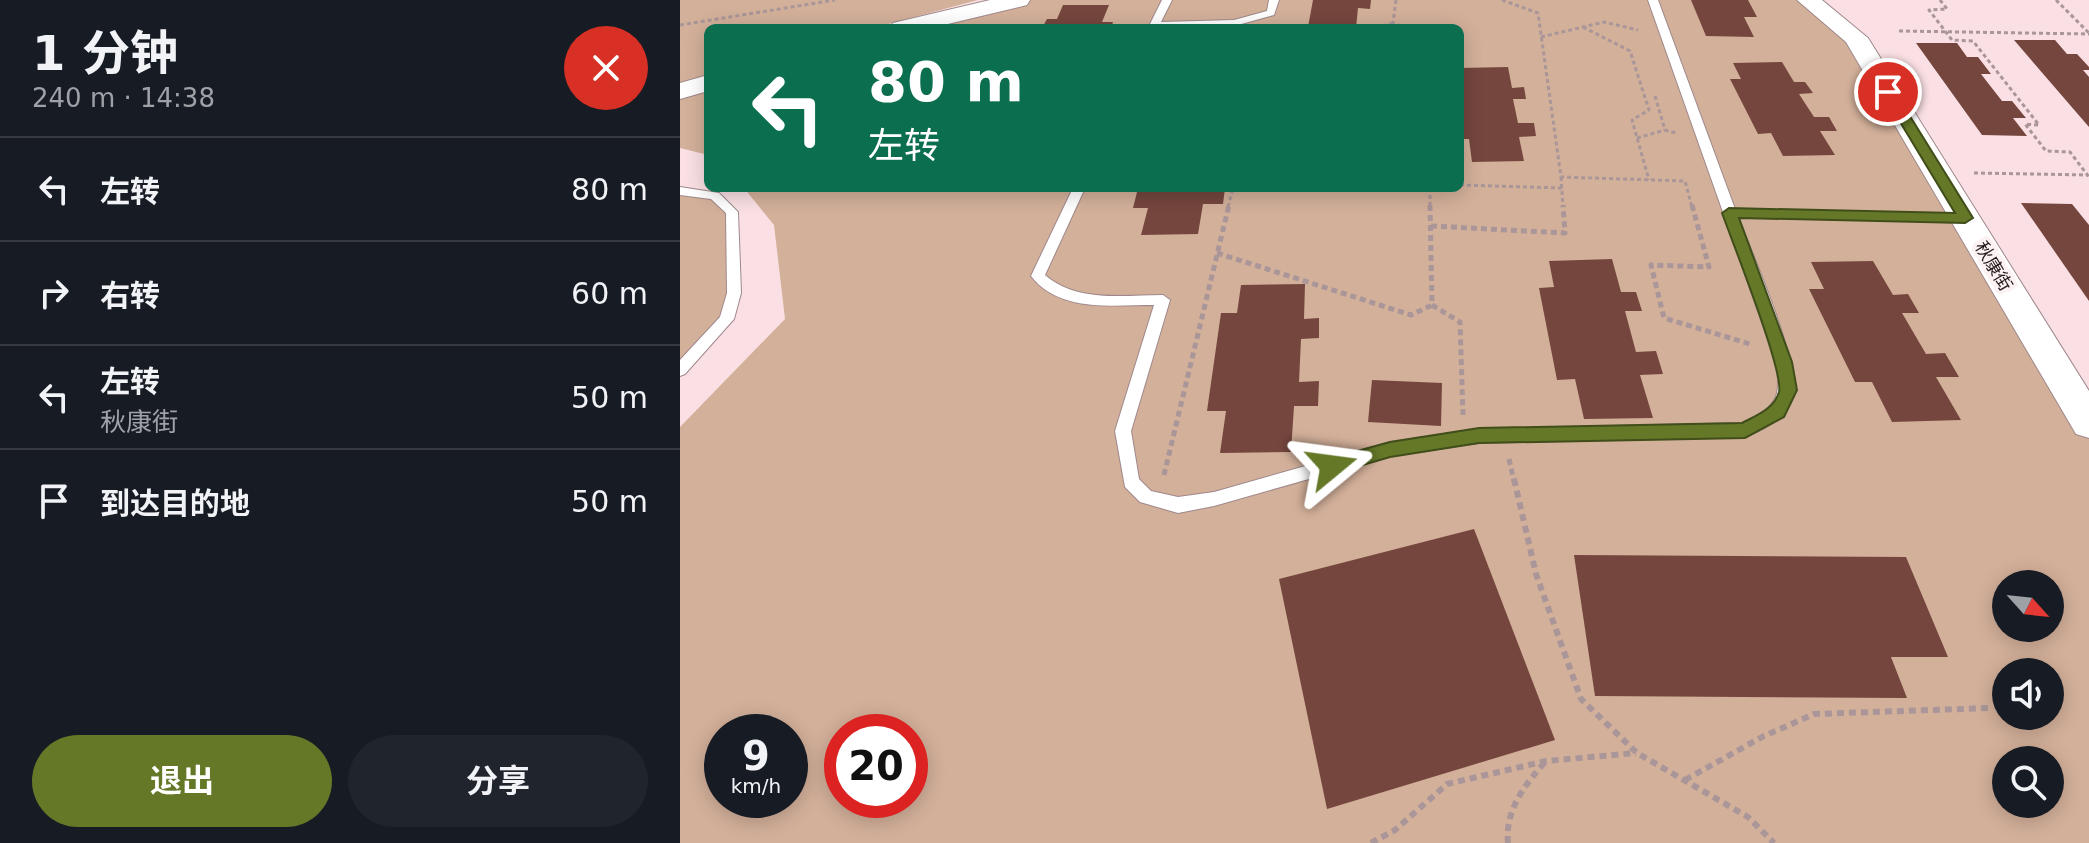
<!DOCTYPE html>
<html lang="zh">
<head>
<meta charset="utf-8">
<style>
	:root { --surface:#171b24; --page:#20242c; --text:#f1f3f6; --muted:#9ea1a6; --line:#363941; --accent:#647828 }
	body { margin:0; font-family:"DejaVu Sans","Noto Sans SC",sans-serif; background:var(--page); color:var(--text); height:100vh; display:flex; flex-direction:column; font-size:30px; white-space:nowrap }
	* { box-sizing:border-box; margin:0 }
	p { font-size:26px; color:var(--muted) }
	.icon { flex:none; width:44px; height:44px; fill:none; stroke:currentColor; stroke-width:2; stroke-linecap:round; stroke-linejoin:round }
	.map { position:relative; flex:1; overflow:hidden }
	.panel { display:flex; flex-direction:column; background:var(--surface); width:680px }
	.panel>* { flex:none }
	.guide { position:absolute; left:24px; top:24px; width:760px; height:168px; border-radius:12px; box-shadow:0 4px 20px #0003; background:#0b6e4f; color:#fff; overflow:hidden }
	.needle { width:52px; rotate:117deg }
	.controls { position:absolute; left:1312px; top:570px; display:grid; gap:16px }
	.controls a { display:grid; place-items:center; width:72px; height:72px; border-radius:50%; background:var(--surface); box-shadow:0 4px 20px #0003; font-size:40px }
	.speed { position:absolute; left:24px; top:714px; display:flex; gap:16px; font-size:40px; font-weight:700; text-align:center }
	.speed>* { display:grid; place-content:center; width:104px; height:104px; border-radius:50%; background:var(--surface); box-shadow:0 4px 20px #0003; line-height:1 }
	.speed small { font-size:20px; font-weight:400 }
	.speed .limit { border:12px solid #d22; background:#fff; color:#111 }
	.pin { position:absolute; display:grid; place-items:center; width:68px; height:68px; color:#fff; margin:-34px; border:4px solid #fff; border-radius:50%; box-shadow:0 2px 8px #0007 }
	.me { position:absolute; width:88px; margin:-44px; rotate:74deg; stroke-linejoin:round; filter:drop-shadow(0 0 6px #0008) }
	.turn { display:flex; align-items:center; gap:28px; height:168px; padding:0 32px; font-size:36px }
	.turn .icon { width:104px; height:104px; stroke-width:2.5 }
	.turn b { display:block; font-size:56px; line-height:68px }
	.round { display:grid; place-items:center; flex:none; width:84px; height:84px; border-radius:42px; background:var(--page) }
	.headline { display:flex; align-items:center; justify-content:space-between; height:136px; padding:0 32px }
	h1 { font-size:48px; font-weight:700; line-height:60px }
	.button { display:flex; gap:16px; margin-top:auto; padding:16px 32px }
	.button a { flex:1; height:92px; border-radius:48px; background:var(--accent); color:#fff; font-size:32px; font-weight:700; line-height:92px; text-align:center }
	.button a+a { background:var(--page); color:var(--text) }
	ul { padding:0; list-style:none }
	li { display:flex; align-items:center; gap:24px; height:104px; padding:0 32px; border-top:2px solid var(--line) }
	li div { flex:1 }
	li b { display:block; font-size:30px }
	li em { font-style:normal }
	main { display:flex; flex:1; min-height:0 }
	.map>svg:first-child { display:block }
</style>
</head>
<body>
<main>
<section class="panel">
<div class="headline"><div><h1>1 分钟</h1><p>240 m · 14:38</p></div><a class="round" style="background:#d93025;color:#fff"><svg class="icon" aria-label="close" viewBox="0 0 24 24"><path d="M6 6l12 12M18 6L6 18"/></svg></a></div>
<ul>
<li><svg class="icon" aria-label="left" viewBox="0 0 24 24"><path d="M17 20v-9H6M10 6l-5 5 5 5"/></svg><div><b>左转</b></div><em>80 m</em></li>
<li><svg class="icon" aria-label="right" viewBox="0 0 24 24"><path d="M7 20v-9h11M14 6l5 5-5 5"/></svg><div><b>右转</b></div><em>60 m</em></li>
<li><svg class="icon" aria-label="left" viewBox="0 0 24 24"><path d="M17 20v-9H6M10 6l-5 5 5 5"/></svg><div><b>左转</b><p>秋康街</p></div><em>50 m</em></li>
<li><svg class="icon" aria-label="arrive" viewBox="0 0 24 24"><path d="M6 21V4h12l-3 4 3 4H6"/></svg><div><b>到达目的地</b></div><em>50 m</em></li>
</ul>
<div class="button"><a>退出</a><a>分享</a></div>
</section>
<div class="map">
<svg width="1409" height="843" viewBox="0 0 1409 843">
	<rect width="100%" height="100%" fill="#fae0e4"/>
	<g fill="#d3b09a" fill-rule="evenodd">
		<path d="M0 0H298L193 28H28V77L0 85Z"/>
		<path d="M339 0H1128L1176 38 1409 423V843H0V427L105 319 94 225 64 188H780V28H221ZM1326 584H1370V628H1326ZM1326 672H1370V716H1326ZM42 732H110V800H42ZM162 732H230V800H162ZM1326 760H1370V804H1326Z"/>
		<path d="M28 83V155L0 148V91Z"/>
		<path d="M0 191 35 196 52 212 47 319 0 367Z"/>
	</g>
	<g fill="#75463e">
		<path d="M633 0H691L690 9 678 8 676 28 628 27Z"/>
		<path d="M1011 0H1068L1077 17H1064L1074 37 1026 36Z"/>
		<path d="M383 5H429L422 22H433L431 28H362L367 19H377Z"/>
		<path d="M1334 40H1375L1387 54H1397L1409 67V70H1403L1409 77V127Z"/>
		<path d="M1236 43H1277L1287 57H1298L1311 74H1301L1322 101H1332L1346 118H1333L1347 136 1302 135Z"/>
		<path d="M1102 62 1114 82H1125L1133 93 1119 94 1134 117H1149L1157 131H1140L1155 155 1103 156 1091 133 1078 134 1050 79H1061L1053 63Z"/>
		<path d="M828 67 832 88 844 87 846 99H833L838 123H854L856 136 839 137 844 161 792 162 789 139H780V68Z"/>
		<path d="M458 188H545L543 204H523L518 234 461 235 468 208H453Z"/>
		<path d="M1341 203 1392 204 1409 225V301Z"/>
		<path d="M932 259 941 292H956L962 311H945L956 352 976 351 983 374 960 375 973 418 904 419 895 379 877 380 859 288 874 287 869 261Z"/>
		<path d="M1193 261 1213 295 1228 294 1239 313H1222L1246 354 1265 353 1279 377H1256L1281 420 1212 422 1192 382H1175L1129 289H1144L1131 262Z"/>
		<path d="M625 284 624 319 639 318V338L621 339 619 382 639 381 638 406H614L611 452 540 453 546 411H527L541 313H557L561 285Z"/>
		<path d="M692 380 762 383 761 426 688 422Z"/>
		<path d="M794 529 875 740 647 809 599 579Z"/>
		<path d="M894 555 1226 557 1268 657H1211L1227 698 915 696Z"/>
	</g>
	<g fill="none" stroke-linecap="round" stroke-linejoin="round">
		<g stroke="#9f888b" stroke-width="2">
			<g id="service">
				<path d="M482 0H492L481 22 554 20 587 11 589 0H599L594 15 554 26 468 28Z"/>
				<path d="M968 0H978L1055 209 1285 214 1291 218 1285 222 1058 217C1072 254 1123 367 1112 400 1106 418 1083 430 1065 437L799 443 710 456 534 506 498 513 460 502 445 487 435 431 474 305C434 305 379 313 351 276L393 188H405L365 275C397 303 444 295 483 295L490 300 451 431 459 479 471 491 498 497 534 492 710 442 799 429 1063 423C1096 406 1102 400 1096 362Z"/>
				<path d="M0 187 39 193 58 212 61 293 54 319 5 374 0 376V360L40 317 47 293 46 213 31 199 0 195Z"/>
			</g>
		</g>
		<g stroke="#9f888b" stroke-width="2">
			<g id="tertiary">
				<path d="M310 0H350L347 5 251 28H209L213 23Z"/>
				<path d="M1117 0H1142L1188 38 1409 391V438L1396 434 1166 42Z"/>
				<path d="M28 75V91L0 99V83Z"/>
			</g>
		</g>
		<g stroke="#aa9699" stroke-width="3" stroke-dasharray="4 3" stroke-linecap="butt">
			<path d="M716 0 713 23 726 28"/>
			<path d="M822 0 858 13 881 177 1005 181 1012 207"/>
			<path d="M1260 0 1267 9 1249 10 1272 40 1293 41 1359 125 1345 124 1366 151 1390 152 1409 177"/>
			<path d="M1376 0 1409 33"/>
			<path d="M0 25 155 0"/>
			<path d="M903 27 950 51 969 110 952 120 969 180"/>
			<path d="M696 28 713 23"/>
			<path d="M1219 31 1409 34"/>
			<path d="M861 37 924 22 958 30"/>
			<path d="M975 96 985 130 996 133"/>
			<path d="M957 138 985 130"/>
			<path d="M1294 173 1408 175"/>
			<path d="M881 177 883 207"/>
			<path d="M780 185 882 188"/>
			<path d="M750 188V207"/>
			<path d="M548 207 553 188"/>
		</g>
		<g stroke="#aa9699" stroke-width="5" stroke-dasharray="6 4" stroke-linecap="butt">
			<path d="M750 205 752 305 780 322 783 415"/>
			<path d="M1012 205 1029 267 971 265 984 318 1070 344"/>
			<path d="M751 226 885 233 883 205"/>
			<path d="M537 253 731 315 752 305"/>
			<path d="M829 459 834 481"/>
			<path d="M484 475 549 205"/>
		</g>
		<g stroke="#aa9699" stroke-width="6" stroke-dasharray="7 5" stroke-linecap="butt">
			<path d="M834 479 856 574 901 699 957 753 1068 817 1094 843"/>
			<path d="M1005 780 1082 737 1134 714 1310 708"/>
			<path d="M691 843 715 830 767 784 866 761 956 753"/>
			<path d="M828 843C825 810 844 786 865 762"/>
		</g>
		<use href="#service" fill="#fff" fill-rule="evenodd"/>
		<use href="#tertiary" fill="#fff" fill-rule="evenodd"/>
	</g>
	<path fill="#647828" stroke="#414e1a" stroke-width="2" d="M1208 88 1215 92 1293 218 1285 223 1059 218 1112 362 1117 390 1104 417 1065 438 799 443 710 457 652 474 645 472 642 466 645 460 652 458 710 442 799 428 1062 423C1077 415 1094 409 1099 392 1104 371 1052 241 1042 213L1049 208 1275 213 1202 92Z"/>
	<g text-anchor="middle" dominant-baseline="central" stroke-width="8" stroke-linejoin="round" paint-order="stroke">
		<g font-size="18" fill="#211819" stroke="#fcf2f3">
			<text transform="translate(1314 266) rotate(59)">秋康街</text>
		</g>
	</g>
</svg>
<div class="controls">
<a><svg class="needle" viewBox="-14 -14 28 28"><path d="M0-13l5 13h-10z" fill="#e53935"/><path d="M0 13l5-13h-10z" fill="#9ea1a6"/></svg></a>
<a><svg class="icon" aria-label="sound" viewBox="0 0 24 24"><path d="M4 9h4l5-4v14l-5-4H4zM17 9q2 3 0 6"/></svg></a>
<a><svg class="icon" aria-label="search" viewBox="0 0 24 24"><circle cx="10" cy="10" r="6"/><path d="M15 15l6 6"/></svg></a>
</div>
<div class="speed"><div>9<small>km/h</small></div><div class="limit">20</div></div>
<div class="pin" style="left:1208px;top:92px;background:#d93025"><svg class="icon" aria-label="arrive" viewBox="0 0 24 24"><path d="M6 21V4h12l-3 4 3 4H6"/></svg></div>
<svg class="me" style="left:652px;top:466px" viewBox="-20 -20 40 40"><path d="M0-17L14 15 0 8-14 15z" fill="#647828" stroke="#fff" stroke-width="4"/></svg>
<div class="guide">
<div class="turn"><svg class="icon" aria-label="left" viewBox="0 0 24 24"><path d="M17 20v-9H6M10 6l-5 5 5 5"/></svg><div><b>80 m</b>左转</div></div>
</div>
</div>
</main>
</body>
</html>
